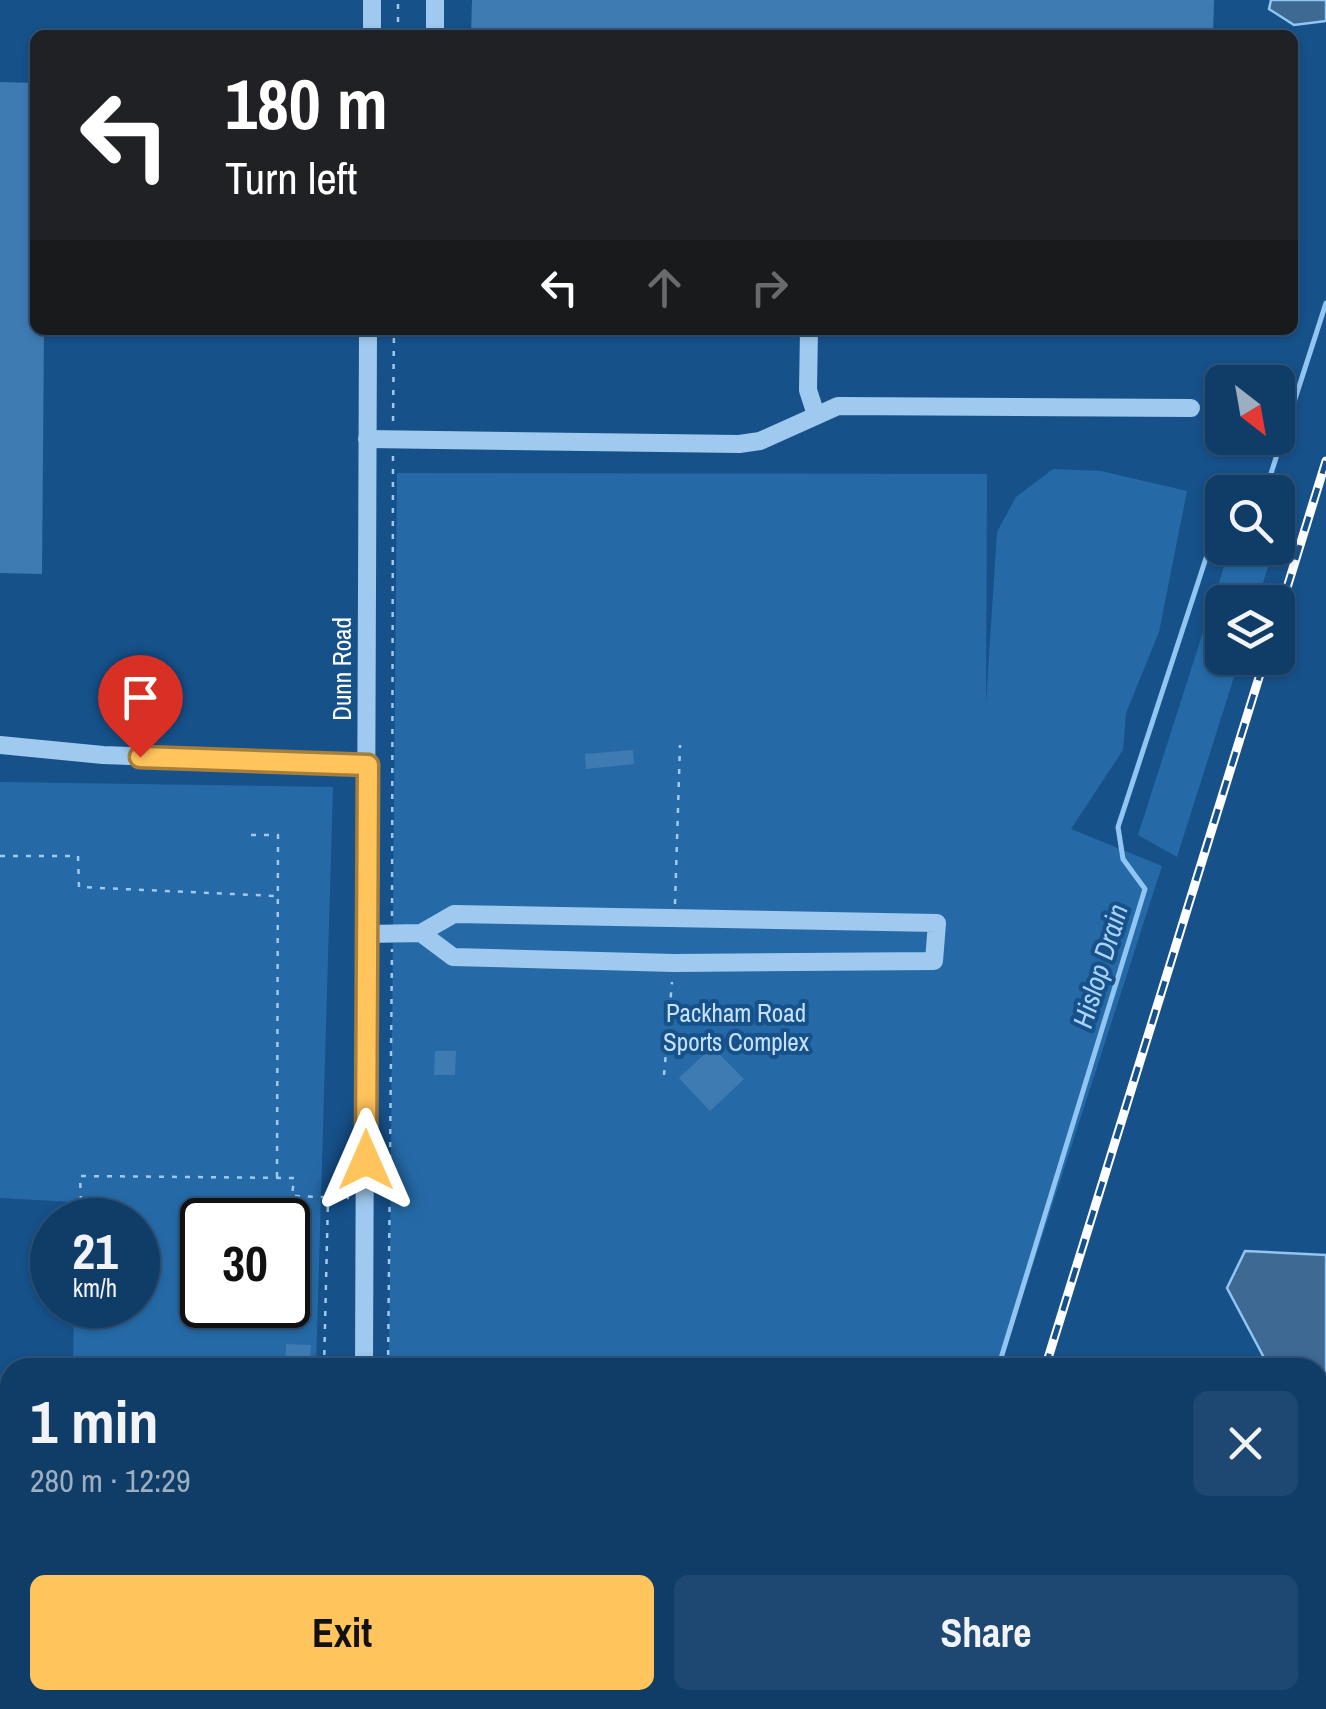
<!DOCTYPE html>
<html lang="en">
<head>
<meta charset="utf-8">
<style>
	:root { --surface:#103d68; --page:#1e4871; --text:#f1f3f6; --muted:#9caec0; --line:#30567c; --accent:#ffc45c }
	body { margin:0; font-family:"Archivo Narrow",sans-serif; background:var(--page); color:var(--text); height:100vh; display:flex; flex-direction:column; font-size:38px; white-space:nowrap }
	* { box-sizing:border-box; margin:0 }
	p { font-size:32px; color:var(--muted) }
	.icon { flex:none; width:55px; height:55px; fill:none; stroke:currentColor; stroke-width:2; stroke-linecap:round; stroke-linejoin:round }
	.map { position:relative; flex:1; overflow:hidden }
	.sheet { position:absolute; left:0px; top:1358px; width:1328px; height:352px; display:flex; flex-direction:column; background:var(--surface); border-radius:30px 30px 0 0; box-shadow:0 2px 8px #0004,0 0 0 2px var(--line) }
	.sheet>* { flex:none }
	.guide { position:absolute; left:30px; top:30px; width:1268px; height:305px; border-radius:15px; box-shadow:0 2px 8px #0004,0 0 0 2px var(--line); background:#202124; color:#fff; overflow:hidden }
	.needle { width:65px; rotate:149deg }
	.tools { position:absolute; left:1205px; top:365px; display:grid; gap:20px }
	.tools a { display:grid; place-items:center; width:90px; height:90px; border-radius:15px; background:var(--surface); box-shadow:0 2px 8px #0004,0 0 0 2px var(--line); font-size:50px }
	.speed { position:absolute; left:30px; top:1198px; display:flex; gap:20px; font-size:50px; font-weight:700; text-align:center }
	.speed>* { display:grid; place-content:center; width:130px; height:130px; border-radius:50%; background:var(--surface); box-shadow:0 2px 8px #0004,0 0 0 2px var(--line); line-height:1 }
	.speed small { font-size:25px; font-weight:400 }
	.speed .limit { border:5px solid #111; border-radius:15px; background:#fff; color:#111 }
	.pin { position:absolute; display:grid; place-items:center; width:85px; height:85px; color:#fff; margin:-102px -42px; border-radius:50% 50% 50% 0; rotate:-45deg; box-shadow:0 0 10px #0007 }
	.pin .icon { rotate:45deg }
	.me { position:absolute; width:110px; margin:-55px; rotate:0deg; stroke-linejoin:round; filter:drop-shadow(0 0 8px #0008) }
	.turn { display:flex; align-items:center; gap:35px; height:210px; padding:0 30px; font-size:45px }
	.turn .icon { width:130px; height:130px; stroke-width:2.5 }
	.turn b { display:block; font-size:70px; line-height:85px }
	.lanes { display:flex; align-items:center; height:95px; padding:0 30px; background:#0003; justify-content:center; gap:50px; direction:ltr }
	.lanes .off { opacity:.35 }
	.round { display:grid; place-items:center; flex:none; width:105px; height:105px; border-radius:15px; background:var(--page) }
	.overview { display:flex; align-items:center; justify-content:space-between; height:170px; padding:0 30px }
	h1 { font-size:60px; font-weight:700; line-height:75px }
	.action { display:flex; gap:20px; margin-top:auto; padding:20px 30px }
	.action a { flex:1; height:115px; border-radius:15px; background:var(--accent); color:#111; font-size:40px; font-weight:700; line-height:115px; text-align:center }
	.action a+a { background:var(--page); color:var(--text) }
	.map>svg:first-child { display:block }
</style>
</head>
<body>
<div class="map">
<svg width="1326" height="1709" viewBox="0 0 1326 1709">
	<rect width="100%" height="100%" fill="#16518a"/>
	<g fill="#256aa7" fill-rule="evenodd">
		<path d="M1053 469 1101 471 1187 491 1159 632 1126 713 1123 750 1071 829 1162 866 1000 1367 389 1368 397 473 987 474 986 703 997 532 1016 497Z"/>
		<path d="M1230 548H1274L1257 602H1222V658H1240L1177 857 1138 835Z"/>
		<path d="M0 782 333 787 316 1367H73L74 1305H138V1220H74V1202L0 1198ZM202 1220H288V1305H202Z"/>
	</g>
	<g fill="#3d6992" stroke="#91c5f2" stroke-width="2.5">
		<path d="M1271 0H1326V21L1294 25 1269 9Z"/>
		<path d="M1245 1251 1326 1255V1501L1318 1499V1368L1269 1367 1227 1288Z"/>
	</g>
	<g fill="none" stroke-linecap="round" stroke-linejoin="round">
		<g stroke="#91c5f2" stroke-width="5">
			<path d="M1265 492 1326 303"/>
			<path d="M998 1368 1145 889 1123 859 1118 827 1208 552 1222 529"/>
			<path d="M891 1709 894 1700"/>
		</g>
	</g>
	<g fill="#3e7bb3">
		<path d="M472 0H1214L1213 35H471Z"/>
		<path d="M0 82 35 83V330H44L42 574 0 573Z"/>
		<path d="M633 750 634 764 586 769 585 754Z"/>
		<path d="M712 1047 744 1079 710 1111 679 1078Z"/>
		<path d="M435 1051H456L455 1075H434Z"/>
		<path d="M286 1344 311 1345 310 1368H285Z"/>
	</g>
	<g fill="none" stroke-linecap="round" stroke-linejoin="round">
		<g stroke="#9fc9ef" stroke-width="2.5" stroke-dasharray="5 8" stroke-linecap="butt">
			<path d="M398 35V0"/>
			<path d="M393 421 394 330"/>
			<path d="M251 835H278L277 1178"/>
			<path d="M0 856H78L79 887 276 896"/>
			<path d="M675 904 680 745"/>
			<path d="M392 916 393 454"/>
			<path d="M664 1075 672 982"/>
			<path d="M81 1201 80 1176 294 1178 292 1196 349 1198"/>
			<path d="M324 1368 328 1199"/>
			<path d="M388 1368 392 949"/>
		</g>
		<g stroke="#9fc9ef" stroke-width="18">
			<path d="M435 0V35"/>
			<path d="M372 35V0"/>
			<path d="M809 330 808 390 816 415"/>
			<path d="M367 439 739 444 760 441 838 406 1191 408"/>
			<path d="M0 745 103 755 367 765"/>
			<path d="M367 934 421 933 454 914 937 923 934 961 674 963 453 957 421 933"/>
			<path d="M364 1368 368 330"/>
			<path d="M0 1548H10"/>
			<path d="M1318 1574H1326"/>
			<path d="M620 1700V1709"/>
			<path d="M1285 1709 1286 1700"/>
		</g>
		<g stroke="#fff" stroke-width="9">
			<g id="rail">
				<path d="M1278 617 1326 461"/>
				<path d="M1045 1368 1265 658"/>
				<path d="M935 1709 937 1700"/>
			</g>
		</g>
		<use href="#rail" stroke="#16518a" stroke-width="5" stroke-dasharray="15" stroke-linecap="butt"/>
	</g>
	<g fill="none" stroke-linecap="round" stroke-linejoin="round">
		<g stroke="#a67f3c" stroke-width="25">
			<path id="route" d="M140 757 368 765 366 1160"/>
		</g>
		<use href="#route" stroke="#ffc45c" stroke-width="18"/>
	</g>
	<g text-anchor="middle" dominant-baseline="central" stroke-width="8" stroke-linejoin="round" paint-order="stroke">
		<g font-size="25" fill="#fff" stroke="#16518a">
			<text transform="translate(342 669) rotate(-90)">Dunn Road</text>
		</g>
		<g font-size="25" fill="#c5e1fb" stroke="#16518a">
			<text x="736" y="1013">Packham Road<tspan x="736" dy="29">Sports Complex</tspan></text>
		</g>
		<g font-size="28" font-style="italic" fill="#aad3f6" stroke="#16518a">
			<text transform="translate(1100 966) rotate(-73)">Hislop Drain</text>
		</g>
	</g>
</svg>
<div class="tools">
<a><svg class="needle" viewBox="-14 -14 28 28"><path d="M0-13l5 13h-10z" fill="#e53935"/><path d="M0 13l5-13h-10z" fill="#9caec0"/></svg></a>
<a><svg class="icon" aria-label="search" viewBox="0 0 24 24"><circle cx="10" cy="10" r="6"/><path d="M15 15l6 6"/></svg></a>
<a><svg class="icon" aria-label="layers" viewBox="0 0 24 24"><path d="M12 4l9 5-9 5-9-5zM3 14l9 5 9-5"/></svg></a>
</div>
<div class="speed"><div>21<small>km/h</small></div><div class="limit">30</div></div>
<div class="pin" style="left:140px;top:757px;background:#d93025"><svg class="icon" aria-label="arrive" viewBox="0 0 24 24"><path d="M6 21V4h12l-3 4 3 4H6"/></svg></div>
<svg class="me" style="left:366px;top:1160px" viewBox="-20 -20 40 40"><path d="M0-17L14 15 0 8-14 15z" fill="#ffc45c" stroke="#fff" stroke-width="4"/></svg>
<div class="guide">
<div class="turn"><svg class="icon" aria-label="left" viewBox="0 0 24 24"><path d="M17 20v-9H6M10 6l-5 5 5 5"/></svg><div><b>180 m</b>Turn left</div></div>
<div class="lanes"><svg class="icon" aria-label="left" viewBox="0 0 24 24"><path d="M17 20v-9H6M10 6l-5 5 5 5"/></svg><svg class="icon off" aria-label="ahead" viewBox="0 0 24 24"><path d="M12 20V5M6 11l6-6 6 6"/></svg><svg class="icon off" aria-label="right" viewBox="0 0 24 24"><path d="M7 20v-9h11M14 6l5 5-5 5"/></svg></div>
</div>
<section class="sheet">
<div class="overview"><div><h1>1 min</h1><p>280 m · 12:29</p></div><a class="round"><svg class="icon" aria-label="close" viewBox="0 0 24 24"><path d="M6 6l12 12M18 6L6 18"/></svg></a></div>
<div class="action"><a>Exit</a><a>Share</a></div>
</section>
</div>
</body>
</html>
